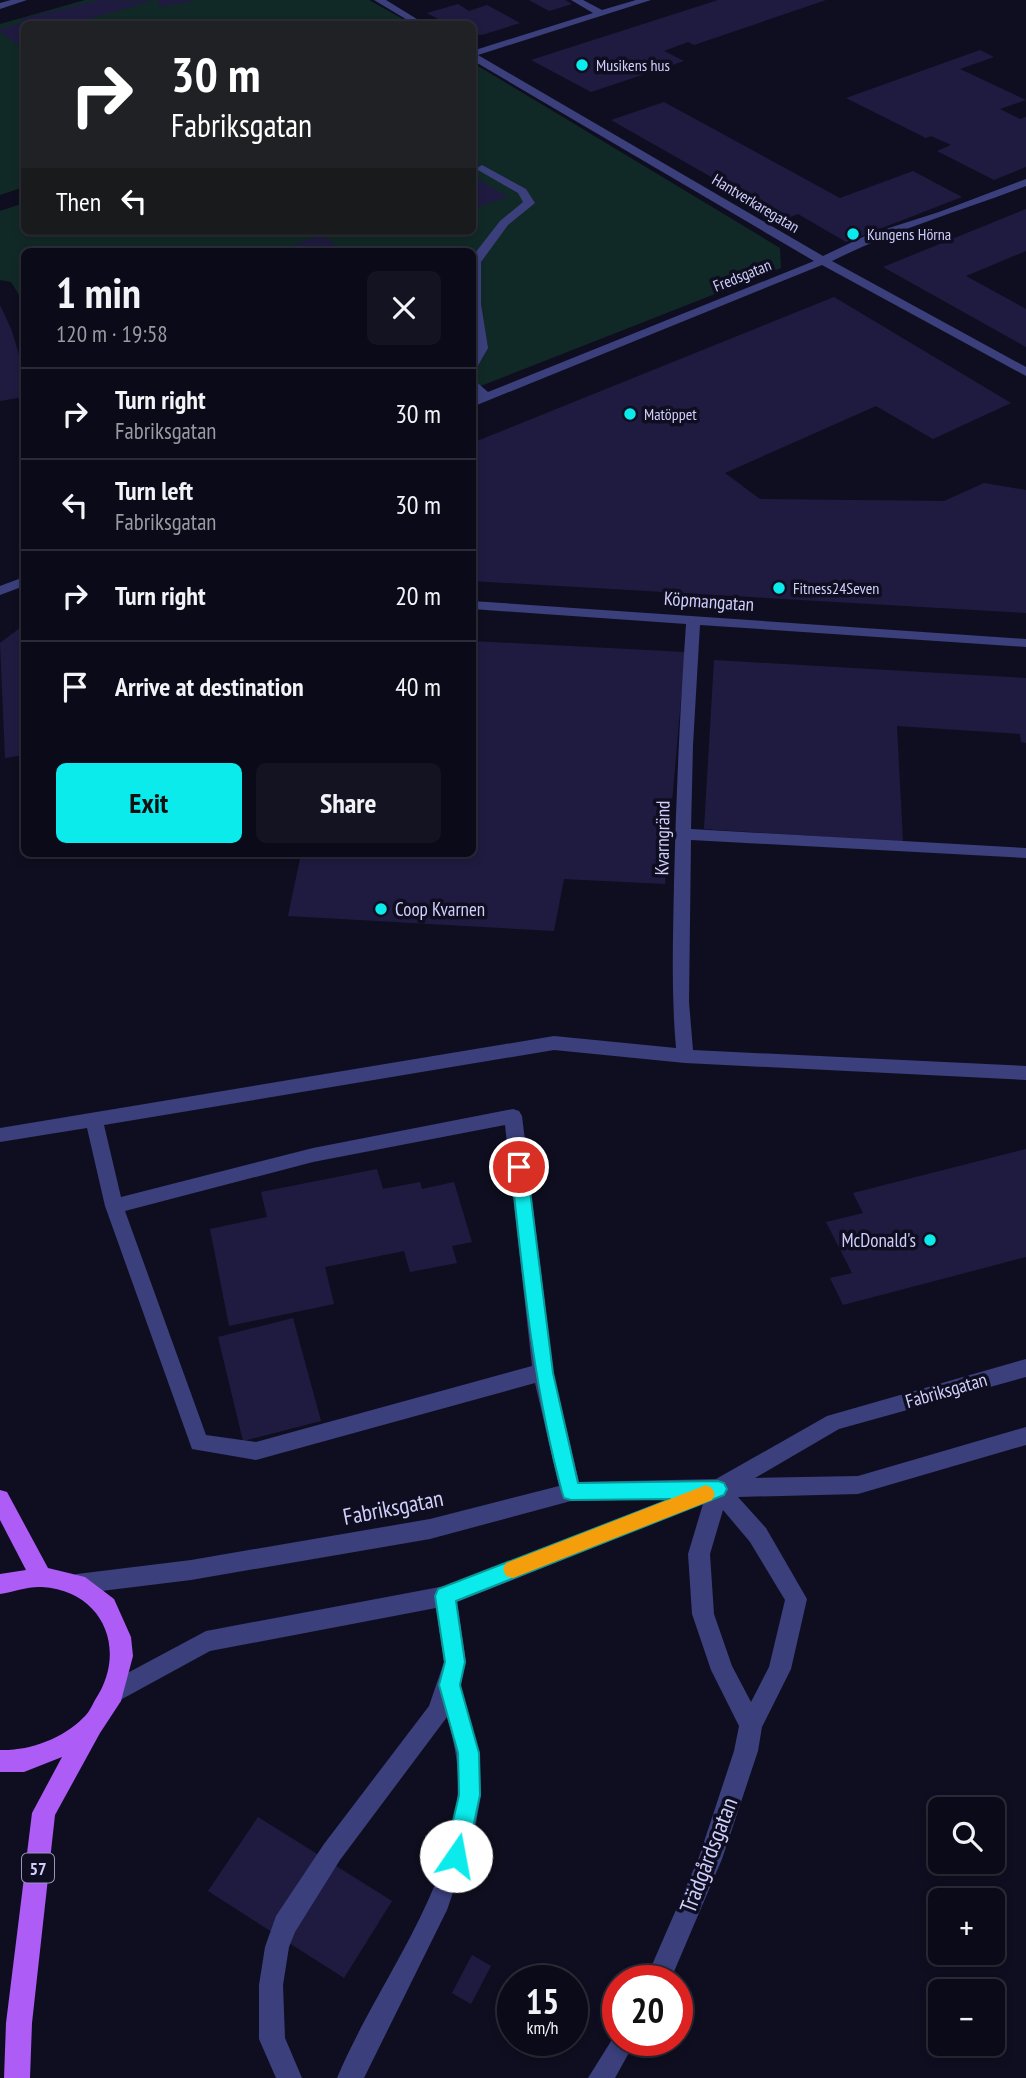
<!DOCTYPE html>
<html lang="en">
<head>
<meta charset="utf-8">
<style>
	:root { --surface:#0b0a18; --page:#141321; --text:#f1f3f6; --muted:#9a9aa2; --line:#2b2b37; --accent:#0cebeb }
	body { margin:0; font-family:"PT Sans Narrow",sans-serif; background:var(--page); color:var(--text); height:100vh; display:flex; flex-direction:column; font-size:26px; white-space:nowrap }
	* { box-sizing:border-box; margin:0 }
	p { font-size:23px; color:var(--muted) }
	.icon { flex:none; width:38px; height:38px; fill:none; stroke:currentColor; stroke-width:2; stroke-linecap:round; stroke-linejoin:round }
	.map { position:relative; flex:1; overflow:hidden }
	.side { position:absolute; left:21px; top:248px; width:455px; height:609px; display:flex; flex-direction:column; background:var(--surface); border-radius:10px; box-shadow:0 4px 10px #0003,0 0 0 2px var(--line) }
	.side>* { flex:none }
	.guide { position:absolute; left:21px; top:21px; width:455px; height:214px; border-radius:10px; box-shadow:0 4px 10px #0003,0 0 0 2px var(--line); background:#202124; color:#fff; overflow:hidden }
	.fabs { position:absolute; left:928px; top:1797px; display:grid; gap:14px }
	.fabs a { display:grid; place-items:center; width:77px; height:77px; border-radius:10px; background:var(--surface); box-shadow:0 4px 10px #0003,0 0 0 2px var(--line); font-size:35px }
	.speed { position:absolute; left:497px; top:1965px; display:flex; gap:14px; font-size:35px; font-weight:700; text-align:center }
	.speed>* { display:grid; place-content:center; width:91px; height:91px; border-radius:50%; background:var(--surface); box-shadow:0 4px 10px #0003,0 0 0 2px var(--line); line-height:1 }
	.speed small { font-size:18px; font-weight:400 }
	.speed .limit { border:10px solid #d22; background:#fff; color:#111 }
	.pin { position:absolute; display:grid; place-items:center; width:60px; height:60px; color:#fff; margin:-30px; border:4px solid #fff; border-radius:50%; box-shadow:0 2px 7px #0007 }
	.me { position:absolute; width:77px; margin:-38px; rotate:12deg; stroke-linejoin:round; filter:drop-shadow(0 0 5px #0008) }
	.turn { display:flex; align-items:center; gap:24px; height:147px; padding:0 35px; font-size:32px }
	.turn .icon { width:91px; height:91px; stroke-width:2.5 }
	.turn b { display:block; font-size:49px; line-height:60px }
	.then { display:flex; align-items:center; height:66px; padding:0 35px; background:#0003; gap:14px; font-size:26px }
	.round { display:grid; place-items:center; flex:none; width:74px; height:74px; border-radius:10px; background:var(--page) }
	.head { display:flex; align-items:center; justify-content:space-between; height:119px; padding:0 35px }
	h1 { font-size:42px; font-weight:800; line-height:52px }
	.primary-button { display:flex; gap:14px; margin-top:auto; padding:14px 35px }
	.primary-button a { flex:1; height:80px; border-radius:10px; background:var(--accent); color:#111; font-size:28px; font-weight:800; line-height:80px; text-align:center }
	.primary-button a+a { background:var(--page); color:var(--text) }
	ul { padding:0; list-style:none }
	li { display:flex; align-items:center; gap:21px; height:91px; padding:0 35px; border-top:2px solid var(--line) }
	li div { flex:1 }
	li b { display:block; font-size:26px }
	li em { font-style:normal }
	.map>svg:first-child { display:block }
</style>
</head>
<body>
<div class="map">
<svg width="1026" height="2078" viewBox="0 0 1026 2078">
	<rect width="100%" height="100%" fill="#0f0e20"/>
	<g fill="#112926">
		<path d="M85 0H369L412 24H24V187L0 195V24Z"/>
		<path d="M478 66 780 248 781 268 473 389 472 252H24V303L11 282 0 280V211L24 203V231H472V68Z"/>
	</g>
	<g fill="#1f1b40">
		<path d="M100 0 152 1 71 24H24V49L0 32V29L25 22 20 19Z"/>
		<path d="M159 0H193V1L158 7Z"/>
		<path d="M529 0H565L572 4 549 11Z"/>
		<path d="M718 0H826L694 45 688 42 664 51 684 61 591 92 531 60Z"/>
		<path d="M458 4 469 11 487 5 520 23 482 35 472 34V24H447L427 13Z"/>
		<path d="M980 50 994 57 960 69 1026 100 1000 109 1020 119 1026 117V167L994 180 937 151 951 145 931 136 926 138 846 98Z"/>
		<path d="M664 102 840 198 913 171 962 197 846 242 798 214 785 219 611 120Z"/>
		<path d="M472 175 508 197 472 209Z"/>
		<path d="M1026 209V251L966 276 1026 309V347L883 267Z"/>
		<path d="M321 235 336 245 317 252H275Z"/>
		<path d="M834 297 1011 403 933 439 876 406 725 473 760 499 944 501 984 483 1026 490V613L472 581V443Z"/>
		<path d="M0 305 12 331 24 372V397L0 401Z"/>
		<path d="M24 625V755L5 758 0 643Z"/>
		<path d="M472 641 685 652 665 884 564 879 554 931 288 916 301 854H472Z"/>
		<path d="M714 660 1026 678V743L1021 742 1020 734 897 726 903 842 704 829Z"/>
		<path d="M1026 1149V1257L843 1305 830 1278 852 1273 826 1222 863 1213 853 1193Z"/>
		<path d="M377 1169 383 1189 420 1182 422 1189 454 1182 472 1242 452 1246 457 1263 410 1272 404 1251 325 1267 334 1304 229 1326 210 1229 267 1217 261 1192Z"/>
		<path d="M293 1318 321 1421 243 1441 218 1337Z"/>
		<path d="M258 1817 392 1901 344 1978 208 1891Z"/>
		<path d="M472 1955 491 1966 471 2004 452 1993Z"/>
	</g>
	<g fill="none" stroke-linecap="round" stroke-linejoin="round">
		<g fill="#3b3f7c" fill-rule="evenodd">
			<path d="M11 0H27L0 9V3Z"/>
			<path d="M374 0H386L425 24H414Z"/>
			<path d="M571 0H583L602 10 636 0H651L478 55 823 256 867 235 939 212 1026 179V186C961 211 894 230 832 261L1026 367V376L822 265 472 407V398L478 396 472 390V378L488 392 814 261 472 60V51L593 13Z"/>
			<path d="M482 165 526 189 535 203 508 225 481 262V304L488 348 476 369 472 370V354L476 348 472 326V257L500 221 523 202 518 193 478 170 477 168Z"/>
			<path d="M24 577V586L0 595V586Z"/>
			<path d="M472 601 1026 639V647L700 625 693 745 691 829 1026 848V858L691 840 689 1002 693 1050 1026 1066V1080L685 1063 554 1050 104 1125 121 1197 313 1148 513 1109 519 1111 522 1116 553 1372 579 1482 716 1479 827 1416 1026 1359V1377L839 1429 755 1478 858 1476 1026 1427V1445L858 1494 738 1497 766 1528 807 1599 791 1669 762 1727 758 1751 722 1859 670 1981H645L699 1857 734 1751 739 1726 711 1670 692 1614 688 1554 703 1504 457 1602 466 1662 460 1685 480 1767 481 1795 475 1829 447 1910 364 2078H337C375 1986 459 1884 458 1781 458 1759 453 1738 447 1717L340 1860 295 1932 289 1947 283 1985 285 2038 302 2078H276L259 2039V1985L265 1947 276 1916 324 1844 429 1706 444 1662 436 1608 210 1651 113 1704 105 1701 102 1693 105 1685 206 1631 445 1586 668 1499 571 1501 430 1539 191 1580 77 1594 69 1591 66 1584 69 1577 77 1574 191 1560 430 1519 559 1486 535 1383 256 1460 192 1449 105 1206 87 1128 0 1142V1128L554 1036 676 1048C671 993 673 938 674 882 676 796 680 710 686 624L472 609ZM505 1125 532 1366 256 1442 206 1435 125 1211 313 1162ZM723 1510 750 1542 785 1600 769 1667 751 1702 732 1666 714 1614 710 1554Z"/>
			<path d="M618 2030V2040H636L615 2078H588Z"/>
		</g>
		<path fill="#ae5cf6" fill-rule="evenodd" d="M0 1490 7 1492 48 1568 85 1577 114 1599 131 1637 133 1656 121 1701 100 1733 55 1815 32 2023 30 2078H4L6 2023 32 1813 62 1757 24 1772H0V1750C29 1751 62 1739 83 1718 88 1714 92 1706 95 1700 128 1651 104 1591 42 1587 29 1586 13 1592 0 1594V1574L26 1570 0 1520Z"/>
	</g>
	<path fill="#0cebeb" stroke="#089999" stroke-width="2" d="M519 1161 525 1163 527 1167 553 1373 578 1483 718 1481 724 1483 727 1489 724 1495 456 1601 465 1662 460 1685 479 1753 480 1795 467 1856 464 1863 456 1867 448 1863 445 1856 459 1795 458 1753 439 1685 445 1662 435 1596 438 1589 671 1499 571 1500 564 1498 562 1492C533 1385 523 1277 511 1167L513 1163Z"/>
	<path fill="#f59e0b" d="M706 1485 712 1488 715 1494 712 1500 513 1578 506 1576 503 1569 506 1563Z"/>
	<g fill="#0cebeb" stroke="#0f0e20" stroke-width="2.5">
		<circle cx="582" cy="65" r="7"/>
		<circle cx="853" cy="234" r="7"/>
		<circle cx="630" cy="414" r="7"/>
		<circle cx="779" cy="588" r="7"/>
		<circle cx="381" cy="909" r="7"/>
		<circle cx="930" cy="1240" r="7"/>
	</g>
	<g text-anchor="middle" dominant-baseline="central" stroke-width="7" stroke-linejoin="round" paint-order="stroke">
		<g font-size="16" fill="#d0cffc" stroke="#0f0e20" text-anchor="start">
			<text x="596" y="65">Musikens hus</text>
			<text x="867" y="234">Kungens Hörna</text>
			<text x="644" y="414">Matöppet</text>
			<text x="793" y="588">Fitness24Seven</text>
		</g>
		<g font-size="16" fill="#d0cffc" stroke="#0f0e20">
			<text transform="translate(756 203) rotate(31)">Hantverkaregatan</text>
			<text transform="translate(742 275) rotate(-22)">Fredsgatan</text>
		</g>
		<rect fill="#0f0e20" stroke="#9695ba" stroke-width="2" x="22" y="1853.5" width="32" height="29" rx="5"/>
		<g font-size="18" font-weight="bold" fill="#d0cffc">
			<text x="38" y="1868">57</text>
		</g>
		<g font-size="19" fill="#d0cffc" stroke="#0f0e20">
			<text transform="translate(709 601) rotate(4)">Köpmangatan</text>
			<text transform="translate(662 838) rotate(-89)">Kvarngränd</text>
			<text transform="translate(946 1390) rotate(-16)">Fabriksgatan</text>
		</g>
		<g font-size="19" fill="#d0cffc" stroke="#0f0e20" text-anchor="start">
			<text x="395" y="909">Coop Kvarnen</text>
			<text x="916" y="1240" text-anchor="end">McDonald's</text>
		</g>
		<g font-size="23" fill="#d0cffc" stroke="#0f0e20">
			<text transform="translate(393 1507) rotate(-11)">Fabriksgatan</text>
			<text transform="translate(708 1855) rotate(-69)">Trädgårdsgatan</text>
		</g>
	</g>
</svg>
<div class="fabs">
<a><svg class="icon" aria-label="search" viewBox="0 0 24 24"><circle cx="10" cy="10" r="6"/><path d="M15 15l6 6"/></svg></a>
<a>+</a>
<a>−</a>
</div>
<div class="speed"><div>15<small>km/h</small></div><div class="limit">20</div></div>
<div class="pin" style="left:519px;top:1167px;background:#d93025"><svg class="icon" aria-label="arrive" viewBox="0 0 24 24"><path d="M6 21V4h12l-3 4 3 4H6"/></svg></div>
<svg class="me" style="left:456px;top:1856px" viewBox="-20 -20 40 40"><circle r="19" fill="#fff"/><path d="M0-13L10 11 0 6-10 11z" fill="#0cebeb"/></svg>
<div class="guide">
<div class="turn"><svg class="icon" aria-label="right" viewBox="0 0 24 24"><path d="M7 20v-9h11M14 6l5 5-5 5"/></svg><div><b>30 m</b>Fabriksgatan</div></div>
<div class="then">Then<svg class="icon" aria-label="left" viewBox="0 0 24 24"><path d="M17 20v-9H6M10 6l-5 5 5 5"/></svg></div>
</div>
<section class="side">
<div class="head"><div><h1>1 min</h1><p>120 m · 19:58</p></div><a class="round"><svg class="icon" aria-label="close" viewBox="0 0 24 24"><path d="M6 6l12 12M18 6L6 18"/></svg></a></div>
<ul>
<li><svg class="icon" aria-label="right" viewBox="0 0 24 24"><path d="M7 20v-9h11M14 6l5 5-5 5"/></svg><div><b>Turn right</b><p>Fabriksgatan</p></div><em>30 m</em></li>
<li><svg class="icon" aria-label="left" viewBox="0 0 24 24"><path d="M17 20v-9H6M10 6l-5 5 5 5"/></svg><div><b>Turn left</b><p>Fabriksgatan</p></div><em>30 m</em></li>
<li><svg class="icon" aria-label="right" viewBox="0 0 24 24"><path d="M7 20v-9h11M14 6l5 5-5 5"/></svg><div><b>Turn right</b></div><em>20 m</em></li>
<li><svg class="icon" aria-label="arrive" viewBox="0 0 24 24"><path d="M6 21V4h12l-3 4 3 4H6"/></svg><div><b>Arrive at destination</b></div><em>40 m</em></li>
</ul>
<div class="primary-button"><a>Exit</a><a>Share</a></div>
</section>
</div>
</body>
</html>
